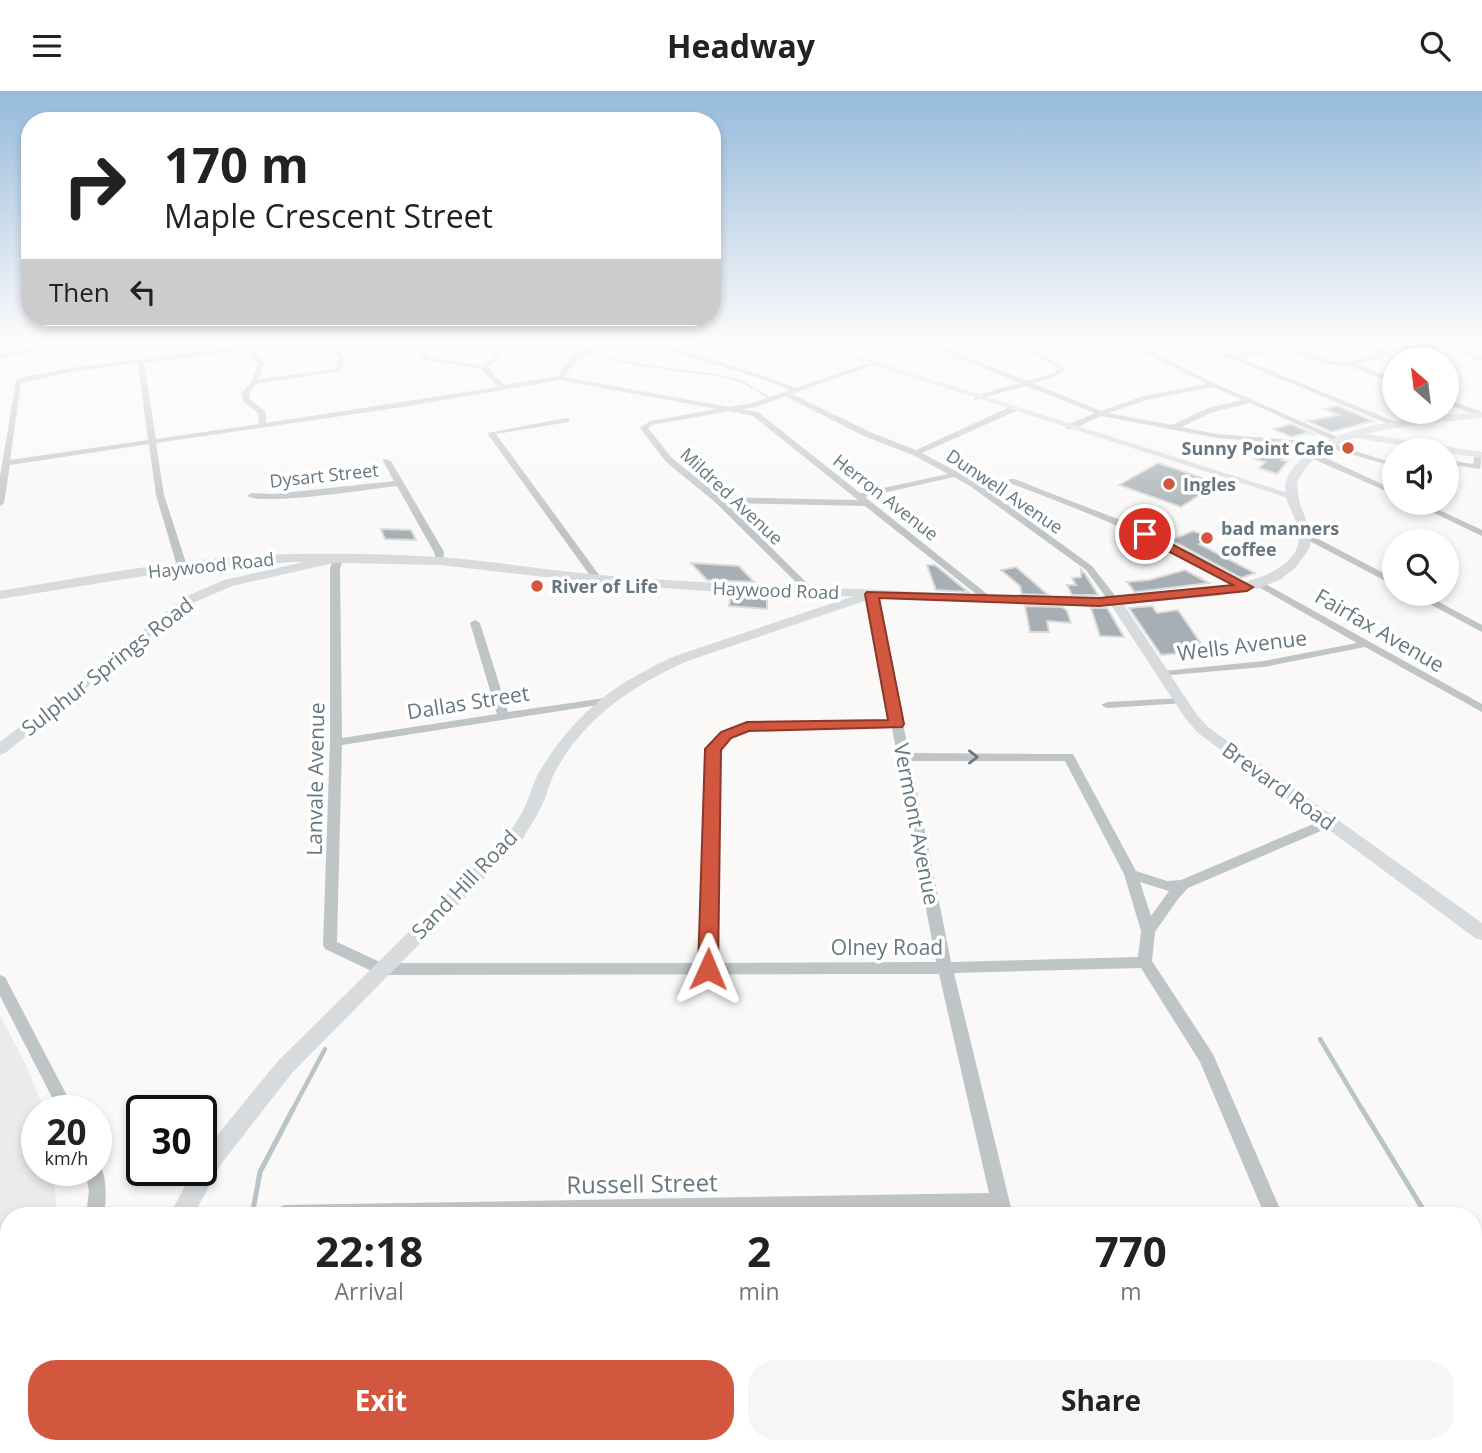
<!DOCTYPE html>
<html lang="en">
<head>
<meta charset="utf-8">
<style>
	:root { --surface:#fff; --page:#f6f6f6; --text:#222; --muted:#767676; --accent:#d3563f }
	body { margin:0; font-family:"Open Sans",sans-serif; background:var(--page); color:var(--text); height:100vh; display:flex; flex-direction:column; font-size:26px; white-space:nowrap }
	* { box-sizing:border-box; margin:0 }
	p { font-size:23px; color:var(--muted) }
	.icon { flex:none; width:38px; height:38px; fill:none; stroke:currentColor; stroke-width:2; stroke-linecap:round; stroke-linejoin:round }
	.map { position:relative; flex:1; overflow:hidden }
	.details { position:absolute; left:0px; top:1116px; width:1482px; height:247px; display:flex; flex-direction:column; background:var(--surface); border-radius:28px 28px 0 0; box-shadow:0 4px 10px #0003 }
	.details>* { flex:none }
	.banner { position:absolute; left:21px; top:21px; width:700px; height:214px; border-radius:28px; box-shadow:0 4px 10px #0003; background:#fff; color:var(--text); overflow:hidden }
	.needle { width:46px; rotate:332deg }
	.controls { position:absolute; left:1382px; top:256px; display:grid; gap:14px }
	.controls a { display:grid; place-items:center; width:77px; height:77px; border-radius:50%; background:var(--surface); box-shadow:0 4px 10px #0003; font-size:35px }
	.speed { position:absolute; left:21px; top:1004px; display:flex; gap:14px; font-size:35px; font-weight:700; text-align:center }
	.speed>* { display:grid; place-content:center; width:91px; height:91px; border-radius:50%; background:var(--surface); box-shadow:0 4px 10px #0003; line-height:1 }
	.speed small { font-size:18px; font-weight:400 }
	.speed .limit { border:4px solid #111; border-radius:10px; background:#fff; color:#111 }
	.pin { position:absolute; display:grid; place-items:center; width:60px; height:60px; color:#fff; margin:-30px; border:4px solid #fff; border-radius:50%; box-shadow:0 2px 7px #0007 }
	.me { position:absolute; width:77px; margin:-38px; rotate:1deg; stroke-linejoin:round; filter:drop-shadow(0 0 5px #0008) }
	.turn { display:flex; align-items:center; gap:24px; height:147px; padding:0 28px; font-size:32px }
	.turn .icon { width:91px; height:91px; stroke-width:2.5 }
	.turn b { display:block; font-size:49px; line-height:60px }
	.then { display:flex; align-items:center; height:66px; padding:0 28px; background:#0003; gap:14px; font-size:26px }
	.eta { display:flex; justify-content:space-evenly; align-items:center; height:119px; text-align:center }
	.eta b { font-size:42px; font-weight:700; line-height:49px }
	.action { display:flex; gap:14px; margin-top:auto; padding:14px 28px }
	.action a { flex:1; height:80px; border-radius:28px; background:var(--accent); color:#fff; font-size:28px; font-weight:700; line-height:80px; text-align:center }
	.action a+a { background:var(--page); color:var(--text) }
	header { display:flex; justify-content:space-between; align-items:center; height:91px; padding:0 28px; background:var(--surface); font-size:32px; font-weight:700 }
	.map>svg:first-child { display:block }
</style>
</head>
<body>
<header><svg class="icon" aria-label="menu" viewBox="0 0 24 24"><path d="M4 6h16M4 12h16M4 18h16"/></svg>Headway<svg class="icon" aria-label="search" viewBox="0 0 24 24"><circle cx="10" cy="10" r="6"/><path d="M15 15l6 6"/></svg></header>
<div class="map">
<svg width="1482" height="1362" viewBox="0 0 1482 1362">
	<rect width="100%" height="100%" fill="#faf9f8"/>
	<path fill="#eaebeb" d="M0 925 24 970 45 1020H37V1080H53L57 1120 50 1125H9V1154L0 1160Z"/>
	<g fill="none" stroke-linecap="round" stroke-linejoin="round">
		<g stroke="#b8c4c7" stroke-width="2">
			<path d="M552 249 555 257 578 260"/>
			<path d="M591 263 640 274 722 285 741 290 768 306"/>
		</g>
		<g stroke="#b8c4c7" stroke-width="4.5">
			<path d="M1320 948 1363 1020"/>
			<path d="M292 1020 325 958"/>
		</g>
		<g stroke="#b8c4c7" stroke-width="5">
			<path d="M1362 1018 1427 1125"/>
			<path d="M252 1125 260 1081 293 1018"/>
			<path d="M1474 1201 1482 1215"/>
			<path d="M287 1362 289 1354"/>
		</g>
	</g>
	<g fill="#a7afb4" stroke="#dbdbda" stroke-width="2">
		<path d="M1338 315 1373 330 1331 341 1307 330 1339 324 1324 318Z"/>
		<path d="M1291 333 1316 344 1306 342 1291 346 1273 338Z"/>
		<path d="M1272 354 1293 360 1282 369 1288 370 1277 383 1259 377 1265 371 1254 368Z"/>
		<path d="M1158 372 1218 392 1181 416 1119 394Z"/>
		<path d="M381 438 411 439 416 449 385 448Z"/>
		<path d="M1193 440 1213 447 1199 453 1255 482 1241 487 1171 449Z"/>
		<path d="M691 472 739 475 754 491 707 489Z"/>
		<path d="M927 474H935L968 501 936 499Z"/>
		<path d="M1016 476 1048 504 1022 503 1020 495 1001 479Z"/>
		<path d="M1081 479 1085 483 1098 504H1072L1067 494H1076L1072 487 1081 486Z"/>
		<path d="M1185 479 1209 492 1135 501 1127 491 1149 489Z"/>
		<path d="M731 504 767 505V518L729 515Z"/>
		<path d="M1025 515 1062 516 1067 520 1071 532 1047 530 1049 541H1030Z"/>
		<path d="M1152 515 1157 522 1178 519 1206 560 1161 564 1129 517Z"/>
		<path d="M1091 517H1107L1124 546 1100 545Z"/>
	</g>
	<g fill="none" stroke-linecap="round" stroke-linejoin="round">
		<g fill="#bfc4c7" fill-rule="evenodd">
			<path d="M64 249H76L0 268V264Z"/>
			<path d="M297 249H326L335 252 344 267 342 280 256 293 249 303 250 308 266 321V332L498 296 481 278 425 269 420 264 437 249H446L437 253 427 264 429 266 482 274 495 265 493 260 502 249H509L499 260 500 267 487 276 504 294 558 285C563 279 568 268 575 263 586 255 637 249 652 249L764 285 796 297 871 271 873 272V274L792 303 870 341 916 359 1010 316H1016V320L922 362 976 391 1092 475 1120 511 1119 513H1111L1086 479 970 395 954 386 865 406 991 506V510H985L865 415 726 412 815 500 813 502H807L715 411 666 371 640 337 650 330 717 318 560 289 403 316 156 352 164 404 187 475 182 478 177 475 156 404 149 353 10 374 4 412 0 415V385L16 290 24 286 76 276ZM321 252 331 254 338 267 336 278 258 288 264 273 254 258ZM645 253 760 287 790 299 753 312 729 316 564 286 580 265 595 261ZM248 259 258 273 251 291 241 303 244 311 258 322 259 333 156 348 144 272ZM138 272 148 349 10 369 21 292 76 280ZM785 305 864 345 913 364 948 383 860 402 758 321 742 318 757 316ZM729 320 753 325 858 409 720 406 672 367 648 337 652 334Z"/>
			<path d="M916 249H925L1027 290 1052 283 1059 278 1010 249H1018L1067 278 1056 285 1033 292 1101 320 1143 305 1207 293 1118 249H1127L1216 293 1344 349 1337 351 1250 312 1213 321 1181 336 1217 343 1330 352 1393 372 1389 374 1325 356 1217 347 1101 325 1073 338H1067V334L1095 322 1026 295 974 309V305L1020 292ZM1213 296 1243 309 1208 317 1172 334 1108 322 1147 309Z"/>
			<path d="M1187 249H1196L1232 264 1282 257 1263 249H1273L1330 270 1349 271 1380 263 1345 249H1355L1389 262V264L1356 273 1395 288V292L1348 275 1327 273 1289 259 1240 267 1405 335 1398 337Z"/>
			<path d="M1421 249H1431L1482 266V270Z"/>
			<path d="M1447 308 1482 321V326L1447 313Z"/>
			<path d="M566 327H569V331L496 343 602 488 597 491 594 490 487 342Z"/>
			<path d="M1475 362 1482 364 1480 378 1453 374 1449 372 1453 370 1473 373Z"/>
			<path d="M1311 363H1317L1395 399V404L1311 367Z"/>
			<path d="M384 368 391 370 444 461 443 472H437L434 461 397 395C371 398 264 415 247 405L251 402 274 403 394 390 383 370Z"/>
			<path d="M1009 388H1015L1045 400 1136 435 1194 463 1252 496 1247 499 1244 498C1169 454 1090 422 1009 392Z"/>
			<path d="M1411 411H1422L1482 439V445Z"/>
			<path d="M1305 441 1395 488V495L1302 446V442Z"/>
			<path d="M339 464 344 467 340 477 342 647 497 623 470 532 475 529 480 532 508 621 605 607 611 610 605 613 342 654 337 851 382 872H701L707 658 722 641 747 633 891 630 867 503 872 500 877 503 909 662 1073 663 1136 780 1167 790 1181 789 1325 728H1335L1336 731 1335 734 1188 797 1178 808 1155 841 1152 870 1213 963 1283 1125H1265L1200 971 1141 877 954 882 1013 1125H995L993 1119 631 1125H276L278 1117 284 1114 989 1102 939 883 380 884 325 858 323 854 330 651V477L334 467ZM892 637 936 871 716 872 719 659 730 647 749 639ZM911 670H1065L1124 783 1141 840 1138 866 951 871ZM1140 791 1169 800 1151 825Z"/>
			<path d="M1260 490 1482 613V621L1365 556 1264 576 1160 585 1159 583 1160 581 1164 580 1264 570 1357 552 1257 495V491Z"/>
			<path d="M1409 502H1422L1482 534V541Z"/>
			<path d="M1181 607 1187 610 1185 612 1107 617 1101 614 1107 611Z"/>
			<path d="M0 884 5 886 75 1020H59L0 905Z"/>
			<path d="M96 1073 100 1074C108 1091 106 1107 104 1125H86L89 1100 85 1080H96Z"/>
			<rect x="730" y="1354" width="22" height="8"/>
			<path d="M1043 1354H1065L1066 1362H1044Z"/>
			<path d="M1376 1354H1399L1402 1362H1380Z"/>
		</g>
		<g fill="#d7dbde" fill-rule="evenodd">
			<path d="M796 249H809L1297 405 1288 407Z"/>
			<path d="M1354 341 1482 361V367L1447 362V359H1426L1351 346 1349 344Z"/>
			<path d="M339 463 343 464V470L232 495 193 512 5 662 0 664V651L185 506 224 489Z"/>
			<path d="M872 499 878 503 876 506 685 571C631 596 584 627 555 681 549 692 547 705 541 716 536 727 528 738 522 749L292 982 221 1073 193 1125H169L193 1080H201V1066L205 1059 278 970 510 741C515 732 522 723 526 713 531 702 534 689 541 678 577 620 614 593 675 565Z"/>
			<path d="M1115 507 1120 508 1197 624 1208 636 1482 832V849L1475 847 1198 642 1185 627 1109 511Z"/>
			<path d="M99 1354H127L124 1362H96Z"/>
		</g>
		<g fill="#d7dbde" fill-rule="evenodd">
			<path d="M0 249H9L0 253Z"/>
			<path d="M1482 321V327C1429 333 1322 334 1297 392L1299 410 1312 445 1309 458 1296 476 1281 488 1260 497 1218 505 1105 515 706 500 597 492 440 474 293 471 182 479 0 508V500C98 484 196 464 295 463 343 462 392 463 440 466 493 470 546 479 600 484 693 492 787 495 881 499 945 502 1010 506 1074 507 1122 507 1170 501 1218 496 1244 493 1301 480 1299 444 1298 423 1276 405 1289 383 1323 328 1425 327 1482 321Z"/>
		</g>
	</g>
	<defs><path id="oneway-chevron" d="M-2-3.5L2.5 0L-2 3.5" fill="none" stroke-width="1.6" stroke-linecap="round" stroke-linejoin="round" transform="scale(1.75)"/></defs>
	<use stroke="#677780" href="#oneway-chevron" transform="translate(973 666)"/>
	<linearGradient id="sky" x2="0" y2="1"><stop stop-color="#95badb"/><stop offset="0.57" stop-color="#fdfcfc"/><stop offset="1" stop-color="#fdfcfc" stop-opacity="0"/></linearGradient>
	<rect width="1482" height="440" fill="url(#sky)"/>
	<path fill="#d3563f" stroke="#893829" stroke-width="2" d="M1141 441H1149L1253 496 1247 500 1099 515 879 507 904 633 902 636 749 640 731 647 721 659 718 878 715 884 708 886 701 884 698 878 705 658 721 641 747 631 888 629 865 503 867 501 1099 507 1233 494 1141 446Z"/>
	<g fill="#d3563f" stroke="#fff" stroke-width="2.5">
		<circle cx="1348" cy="357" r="7"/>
		<circle cx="1169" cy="393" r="7"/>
		<circle cx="1207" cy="447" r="7"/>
		<circle cx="537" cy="495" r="7"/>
	</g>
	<g text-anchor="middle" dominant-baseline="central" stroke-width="7" stroke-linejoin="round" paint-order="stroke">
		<g font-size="18" font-weight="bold" fill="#677780" stroke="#fff" text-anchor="start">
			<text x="1334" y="357" text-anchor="end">Sunny Point Cafe</text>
			<text x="1183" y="393">Ingles</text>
			<text x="1221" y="437">bad manners<tspan x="1221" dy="21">coffee</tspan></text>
			<text x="551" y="495">River of Life</text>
		</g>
		<g font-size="18" fill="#677780" stroke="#fff">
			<text transform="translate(324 384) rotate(-6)">Dysart Street</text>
			<text transform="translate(1005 400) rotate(34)">Dunwell Avenue</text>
			<text transform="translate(732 405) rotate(43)">Mildred Avenue</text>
			<text transform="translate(886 406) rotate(38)">Herron Avenue</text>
			<text transform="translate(211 474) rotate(-6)">Haywood Road</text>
			<text transform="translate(776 499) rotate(2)">Haywood Road</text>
		</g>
		<g font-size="21" fill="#677780" stroke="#fff">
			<text transform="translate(1380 539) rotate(30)">Fairfax Avenue</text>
			<text transform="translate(1242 554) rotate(-7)">Wells Avenue</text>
			<text transform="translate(107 575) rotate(-38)">Sulphur Springs Road</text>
			<text transform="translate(468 611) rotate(-9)">Dallas Street</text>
			<text transform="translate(315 688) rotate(-89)">Lanvale Avenue</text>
			<text transform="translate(1279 695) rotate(36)">Brevard Road</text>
			<text transform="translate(917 733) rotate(79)">Vermont Avenue</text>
			<text transform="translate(464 793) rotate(-46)">Sand Hill Road</text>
			<text x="887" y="856">Olney Road</text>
		</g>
		<g font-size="24" fill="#677780" stroke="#fff">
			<text transform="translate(642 1092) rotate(-1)">Russell Street</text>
		</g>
	</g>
</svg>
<div class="controls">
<a><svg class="needle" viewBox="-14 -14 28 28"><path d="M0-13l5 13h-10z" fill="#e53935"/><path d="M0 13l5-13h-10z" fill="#767676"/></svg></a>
<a><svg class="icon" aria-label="sound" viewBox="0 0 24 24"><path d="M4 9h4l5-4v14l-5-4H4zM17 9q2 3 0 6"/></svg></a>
<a><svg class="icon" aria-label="search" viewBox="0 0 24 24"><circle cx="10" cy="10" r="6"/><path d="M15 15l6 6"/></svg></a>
</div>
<div class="speed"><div>20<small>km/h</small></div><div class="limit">30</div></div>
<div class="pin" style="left:1145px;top:443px;background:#d93025"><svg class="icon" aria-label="arrive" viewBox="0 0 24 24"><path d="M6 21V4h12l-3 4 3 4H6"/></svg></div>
<svg class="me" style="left:708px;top:878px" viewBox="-20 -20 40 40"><path d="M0-17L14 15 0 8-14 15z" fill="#d3563f" stroke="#fff" stroke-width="4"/></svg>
<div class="banner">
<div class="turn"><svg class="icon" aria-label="right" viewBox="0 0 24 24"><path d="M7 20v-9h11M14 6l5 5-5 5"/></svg><div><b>170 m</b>Maple Crescent Street</div></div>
<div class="then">Then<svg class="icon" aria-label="left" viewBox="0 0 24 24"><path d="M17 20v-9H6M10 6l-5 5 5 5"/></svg></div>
</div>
<section class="details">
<div class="eta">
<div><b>22:18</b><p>Arrival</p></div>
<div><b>2</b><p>min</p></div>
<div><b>770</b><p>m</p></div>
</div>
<div class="action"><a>Exit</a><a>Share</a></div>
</section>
</div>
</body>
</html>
